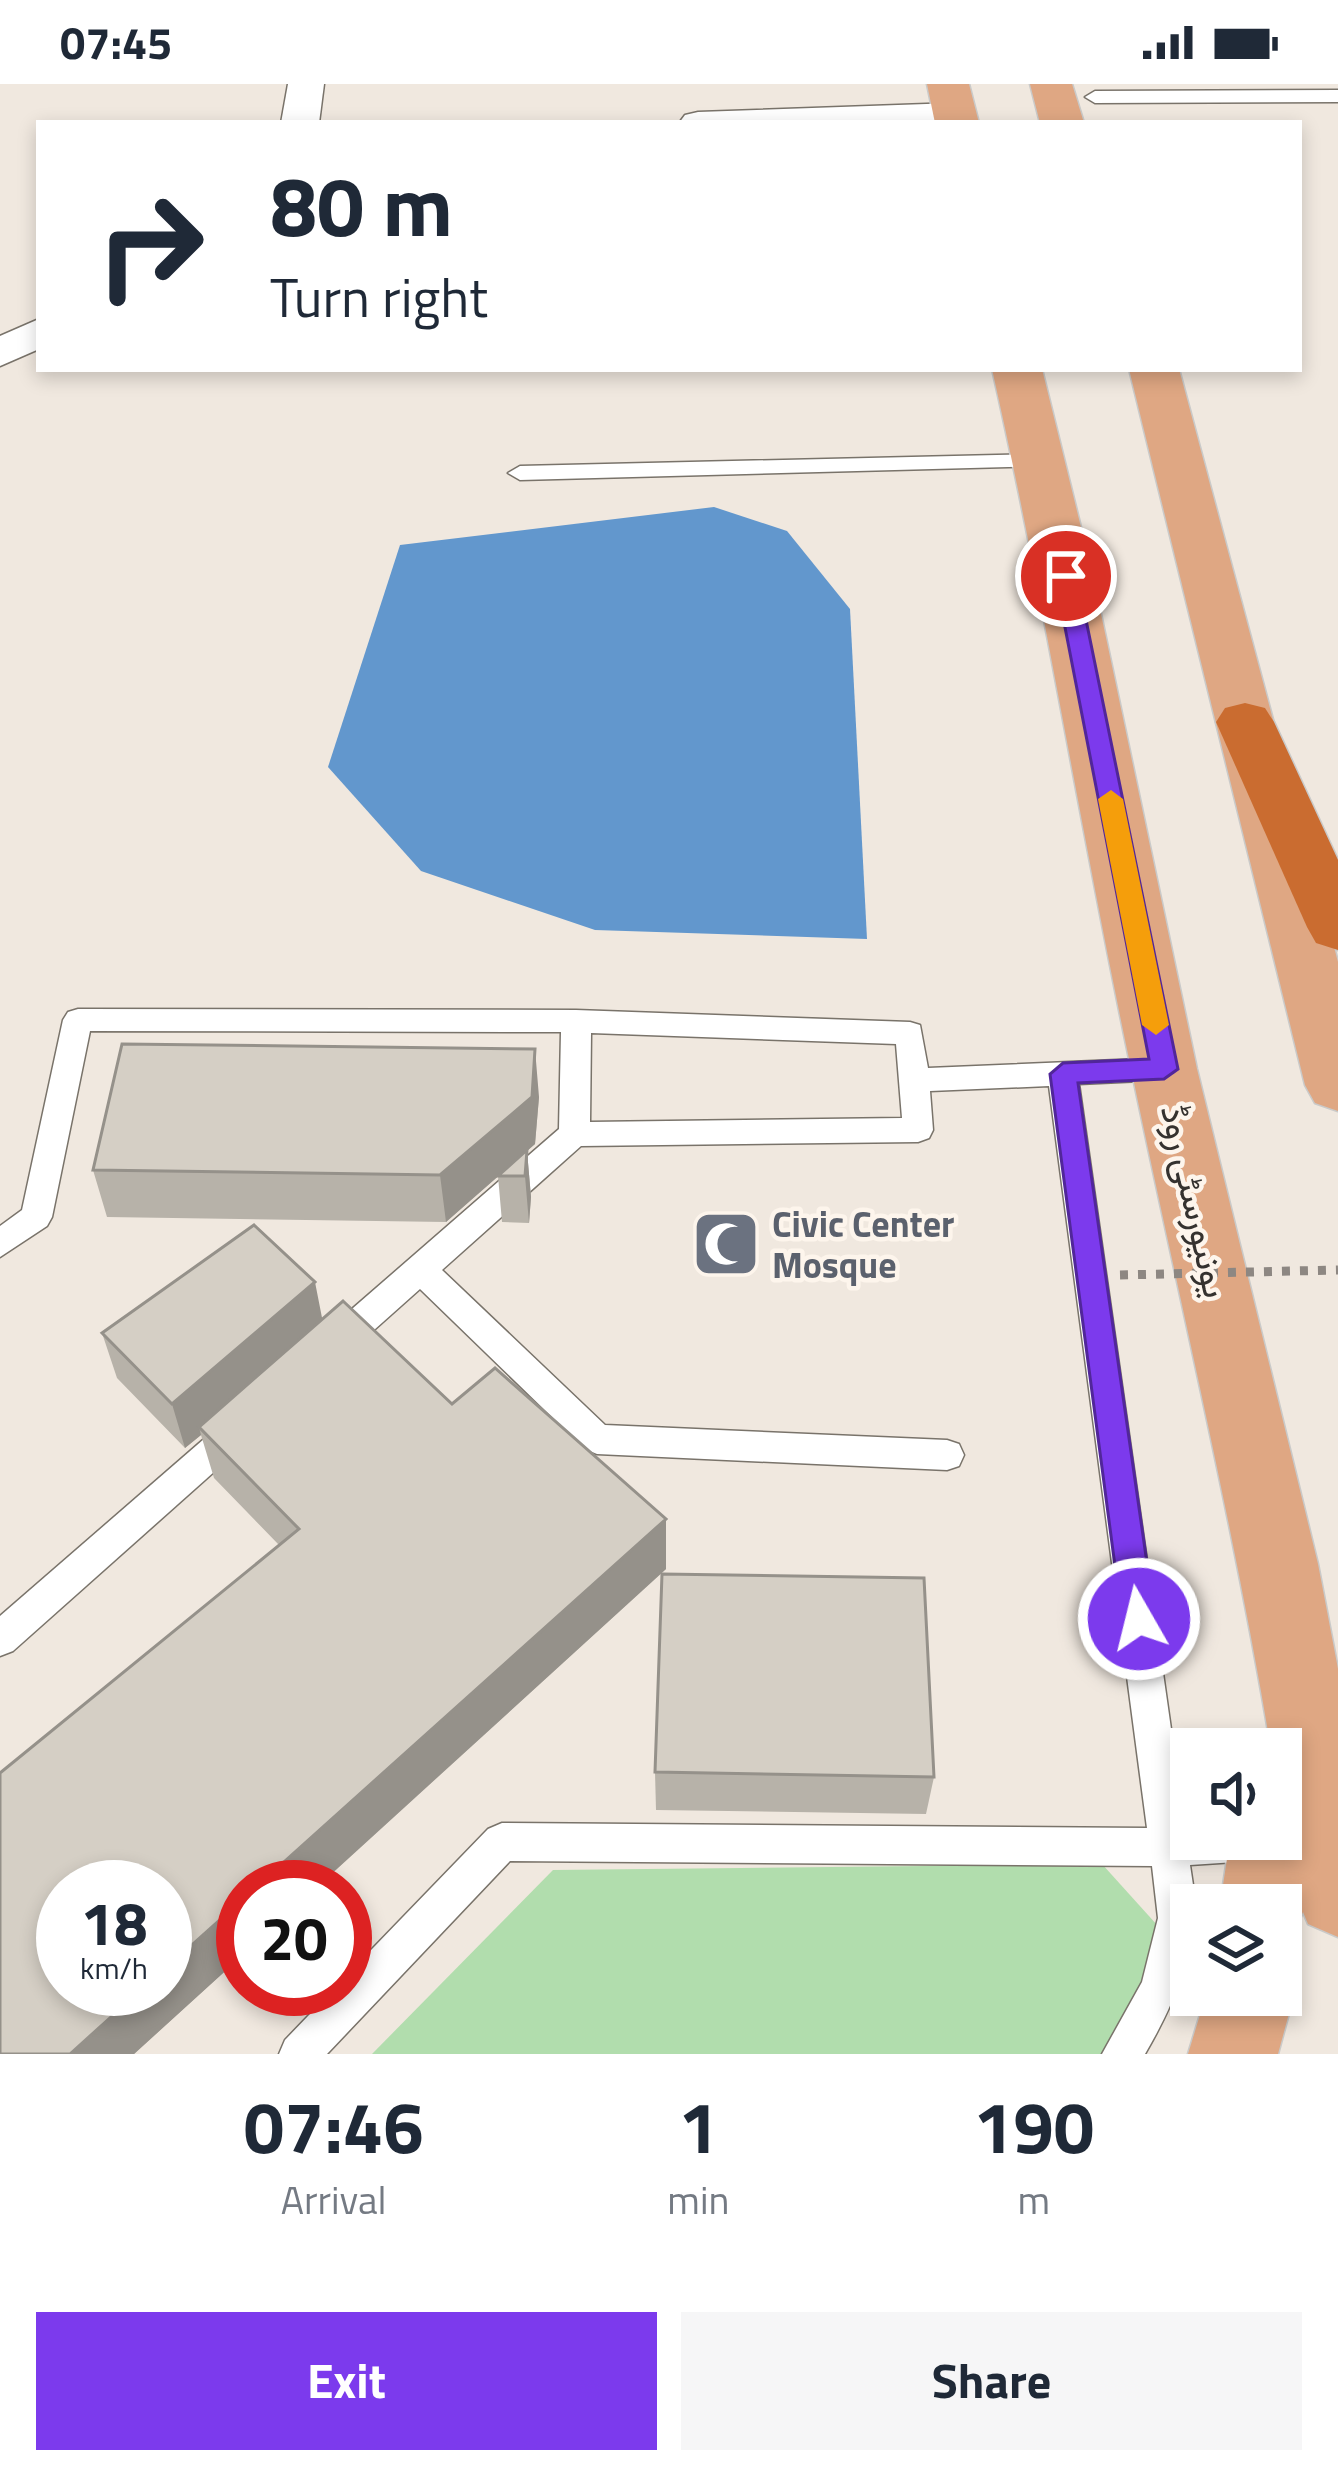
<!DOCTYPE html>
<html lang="en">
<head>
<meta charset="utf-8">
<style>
	:root { --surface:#fff; --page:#f6f6f7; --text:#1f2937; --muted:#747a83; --accent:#7c3aed }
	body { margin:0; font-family:"Titillium Web",Vazirmatn,sans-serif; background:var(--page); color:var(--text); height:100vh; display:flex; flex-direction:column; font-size:45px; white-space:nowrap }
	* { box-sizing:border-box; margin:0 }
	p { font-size:39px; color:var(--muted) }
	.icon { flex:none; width:66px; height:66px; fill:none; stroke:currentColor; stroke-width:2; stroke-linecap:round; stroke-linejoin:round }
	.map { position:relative; height:1970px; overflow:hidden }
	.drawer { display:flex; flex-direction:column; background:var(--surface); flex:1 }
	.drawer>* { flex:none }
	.hud { position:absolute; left:36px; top:36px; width:1266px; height:252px; border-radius:0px; box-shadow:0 6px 18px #0003; background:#fff; color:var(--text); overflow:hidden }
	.fabs { position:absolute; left:1170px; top:1644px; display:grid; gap:24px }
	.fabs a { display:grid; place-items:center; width:132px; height:132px; border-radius:0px; background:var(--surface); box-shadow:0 6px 18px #0003; font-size:60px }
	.speed { position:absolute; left:36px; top:1776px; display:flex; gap:24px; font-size:60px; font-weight:700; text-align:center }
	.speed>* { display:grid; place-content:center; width:156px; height:156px; border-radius:50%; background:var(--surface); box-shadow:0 6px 18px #0003; line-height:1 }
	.speed small { font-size:30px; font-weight:400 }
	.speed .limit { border:18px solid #d22; background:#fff; color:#111 }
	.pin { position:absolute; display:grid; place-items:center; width:102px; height:102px; color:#fff; margin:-51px; border:6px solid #fff; border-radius:50%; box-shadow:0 3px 12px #0007 }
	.me { position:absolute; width:132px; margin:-66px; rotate:352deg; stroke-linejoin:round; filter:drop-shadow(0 0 9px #0008) }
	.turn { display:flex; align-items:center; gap:42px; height:252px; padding:0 36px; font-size:54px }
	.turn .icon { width:156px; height:156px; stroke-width:2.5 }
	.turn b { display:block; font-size:84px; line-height:102px }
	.eta { display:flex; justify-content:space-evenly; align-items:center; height:204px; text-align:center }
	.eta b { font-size:72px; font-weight:700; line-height:84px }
	.primary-button { display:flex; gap:24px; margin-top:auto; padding:24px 36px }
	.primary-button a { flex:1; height:138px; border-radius:0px; background:var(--accent); color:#fff; font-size:48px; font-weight:700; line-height:138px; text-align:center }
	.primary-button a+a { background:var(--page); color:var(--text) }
	.status { display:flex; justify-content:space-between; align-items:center; height:84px; padding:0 60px; background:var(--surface); direction:ltr }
	.status svg { height:33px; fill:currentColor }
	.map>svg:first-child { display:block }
</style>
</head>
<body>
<div class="status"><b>07:45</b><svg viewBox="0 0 49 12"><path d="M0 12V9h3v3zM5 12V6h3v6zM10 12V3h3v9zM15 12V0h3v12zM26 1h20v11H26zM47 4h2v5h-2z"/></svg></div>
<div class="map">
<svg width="1338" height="1970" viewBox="0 0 1338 1970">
	<rect width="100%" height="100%" fill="#f0e8df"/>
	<path fill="#b1ddad" d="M1102 1780 1167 1852 1121 1970H372L553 1786Z"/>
	<path fill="#6297cd" d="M714 423 787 447 850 525 867 855 595 846 421 787 328 683 400 461Z"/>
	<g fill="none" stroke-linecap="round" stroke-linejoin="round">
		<g stroke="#79736a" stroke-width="3">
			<g id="lane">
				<path d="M1338 6V18L1095 19 1085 13 1095 7Z"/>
				<path d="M1039 370 1047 372V382L520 396 508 389 520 382Z"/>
				<path d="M78 925 576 926 910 938 920 941 928 984 1164 974 1175 977 1179 985 1175 993 1164 996 1079 1000 1185 1743H1191V1755H1281V1747L1285 1757 1280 1770 1266 1776 1190 1781 1196 1821H1191C1191 1880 1174 1920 1145 1970H1102L1142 1898 1158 1834 1152 1782 510 1777 327 1970H279L285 1956 334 1905H345V1893L488 1745 502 1739 1147 1744 1049 1002 930 1007 933 1046 929 1054 918 1058 581 1062 442 1186 605 1341 947 1356 959 1360 964 1371 959 1382 947 1386 597 1370 585 1365 420 1205 346 1271 334 1275 322 1271 318 1261 322 1251 559 1045 561 948 90 947 52 1133 47 1142 0 1173V1142L22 1126 63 936 68 928ZM591 949 896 960 902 1034 590 1038Z"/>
				<path d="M239 1330 251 1335 256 1345 251 1355 13 1567 0 1572V1532L227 1335Z"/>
			</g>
		</g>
		<g stroke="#79736a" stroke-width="3">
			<g id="street">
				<path d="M288 0H324L319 39H281Z"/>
				<path d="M955 19 968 22 974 30 968 38 679 39 685 31 698 28Z"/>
				<path d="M39 235V265L0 282V252Z"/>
			</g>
		</g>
		<g stroke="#cacac9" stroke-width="3">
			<g id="primary">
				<path d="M927 0H969L979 39H935Z"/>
				<path d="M1030 0H1072L1084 39H1040Z"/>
				<path d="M992 285H1042L1093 492 1197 985 1318 1480 1338 1585V1853L1308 1840 1303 1828 1293 1851 1281 1856V1821H1220L1230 1755H1281V1665H1271C1233 1438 1179 1214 1132 989 1082 755 1045 519 992 285Z"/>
				<path d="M1129 285H1179L1338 878V1027L1315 1019 1305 1001Z"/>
				<path d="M1281 1880 1294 1911 1278 1970H1188L1206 1911H1281Z"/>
			</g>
		</g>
		<g stroke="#cacac9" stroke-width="3">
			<path id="highway" d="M1245 619 1265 624 1274 638 1338 776V866L1316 859 1307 843 1216 638 1225 624Z"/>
		</g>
		<use href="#lane" fill="#fff" fill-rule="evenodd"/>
		<use href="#street" fill="#fff" fill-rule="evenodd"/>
		<use href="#primary" fill="#dfa783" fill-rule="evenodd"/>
		<use href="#highway" fill="#ca6c30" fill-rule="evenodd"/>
		<path stroke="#8d8782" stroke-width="9" stroke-dasharray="8 10" stroke-linecap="butt" d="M1120 1191 1338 1186"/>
	</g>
	<g fill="#b7b2a9">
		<path d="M539 1013 535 1060 527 1067 531 1113 529 1139 502 1138 498 1092 446 1138 107 1133 93 1086Z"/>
		<path d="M322 1235 452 1320 666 1485 134 1970H0L279 1461 214 1394 201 1351 185 1364 117 1294 102 1249Z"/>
		<path d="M655 1688 934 1693 926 1730 656 1726Z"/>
	</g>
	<g fill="#95918a">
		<path d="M535 965 539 1013 535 1060 527 1067 531 1113 529 1139 525 1092 527 1067 446 1138 440 1091Z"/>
		<path d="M315 1198 324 1244 199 1343 201 1351 185 1364 172 1320Z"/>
		<path d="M666 1435V1485L317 1803H256Z"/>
		<path d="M243 1815V1871L134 1970H70L142 1905H165V1885Z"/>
	</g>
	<g fill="#d5cfc5" stroke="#95918a" stroke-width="3">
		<path d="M122 960 535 965 532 1013 440 1091 93 1086Z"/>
		<path d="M527 1066 525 1092H498Z"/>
		<path d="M254 1141 315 1198 172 1320 102 1249Z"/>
		<path d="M343 1217 452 1320 495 1284 666 1435 256 1803H243V1815L165 1885V1803H63V1905H142L70 1970H0V1689L299 1445 199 1343Z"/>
		<path d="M662 1490 924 1494 934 1693 655 1688Z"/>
	</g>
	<path fill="#7c3aed" stroke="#51269a" stroke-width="3" d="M1066 485 1077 492 1178 985 1164 995 1078 999 1155 1535 1150 1546 1139 1550 1127 1546 1122 1535 1050 990 1063 979 1149 975 1055 492Z"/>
	<path fill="#f59e0b" d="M1111 706 1123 715 1169 941 1156 951 1142 941 1098 715Z"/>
	<defs>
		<g id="mosque-square" transform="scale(3.45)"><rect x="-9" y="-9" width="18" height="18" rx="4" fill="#6b7280" stroke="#fdf5ec"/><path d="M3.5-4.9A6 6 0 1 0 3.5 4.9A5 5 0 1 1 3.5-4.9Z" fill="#fff"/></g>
	</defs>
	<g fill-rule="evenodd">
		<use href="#mosque-square" x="726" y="1160"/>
	</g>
	<g text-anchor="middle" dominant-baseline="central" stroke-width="9" stroke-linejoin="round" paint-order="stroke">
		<g font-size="36" fill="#35322f" stroke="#fdf5ec">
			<text transform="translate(1196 1117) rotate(77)">یونیورسٹی روڈ</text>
		</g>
		<g font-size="36" font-weight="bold" fill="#5b616d" stroke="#fdf5ec" text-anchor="start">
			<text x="772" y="1139">Civic Center<tspan x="772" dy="41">Mosque</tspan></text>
		</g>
	</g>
</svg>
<div class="fabs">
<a><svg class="icon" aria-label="sound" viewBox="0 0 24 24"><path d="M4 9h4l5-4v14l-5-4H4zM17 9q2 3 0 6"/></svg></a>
<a><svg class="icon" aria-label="layers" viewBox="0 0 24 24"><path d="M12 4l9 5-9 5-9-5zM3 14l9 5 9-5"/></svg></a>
</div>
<div class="speed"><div>18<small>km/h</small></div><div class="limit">20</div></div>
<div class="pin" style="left:1066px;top:492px;background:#d93025"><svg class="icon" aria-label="arrive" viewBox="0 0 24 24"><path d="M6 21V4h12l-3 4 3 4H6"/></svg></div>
<svg class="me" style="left:1139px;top:1535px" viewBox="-20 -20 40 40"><circle r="17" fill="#7c3aed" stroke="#fff" stroke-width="3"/><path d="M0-11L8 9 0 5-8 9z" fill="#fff"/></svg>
<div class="hud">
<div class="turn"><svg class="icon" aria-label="right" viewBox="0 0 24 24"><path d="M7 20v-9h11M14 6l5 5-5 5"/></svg><div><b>80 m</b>Turn right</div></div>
</div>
</div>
<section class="drawer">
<div class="eta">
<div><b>07:46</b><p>Arrival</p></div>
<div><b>1</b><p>min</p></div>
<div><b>190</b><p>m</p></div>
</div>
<div class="primary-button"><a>Exit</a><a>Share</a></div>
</section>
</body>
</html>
